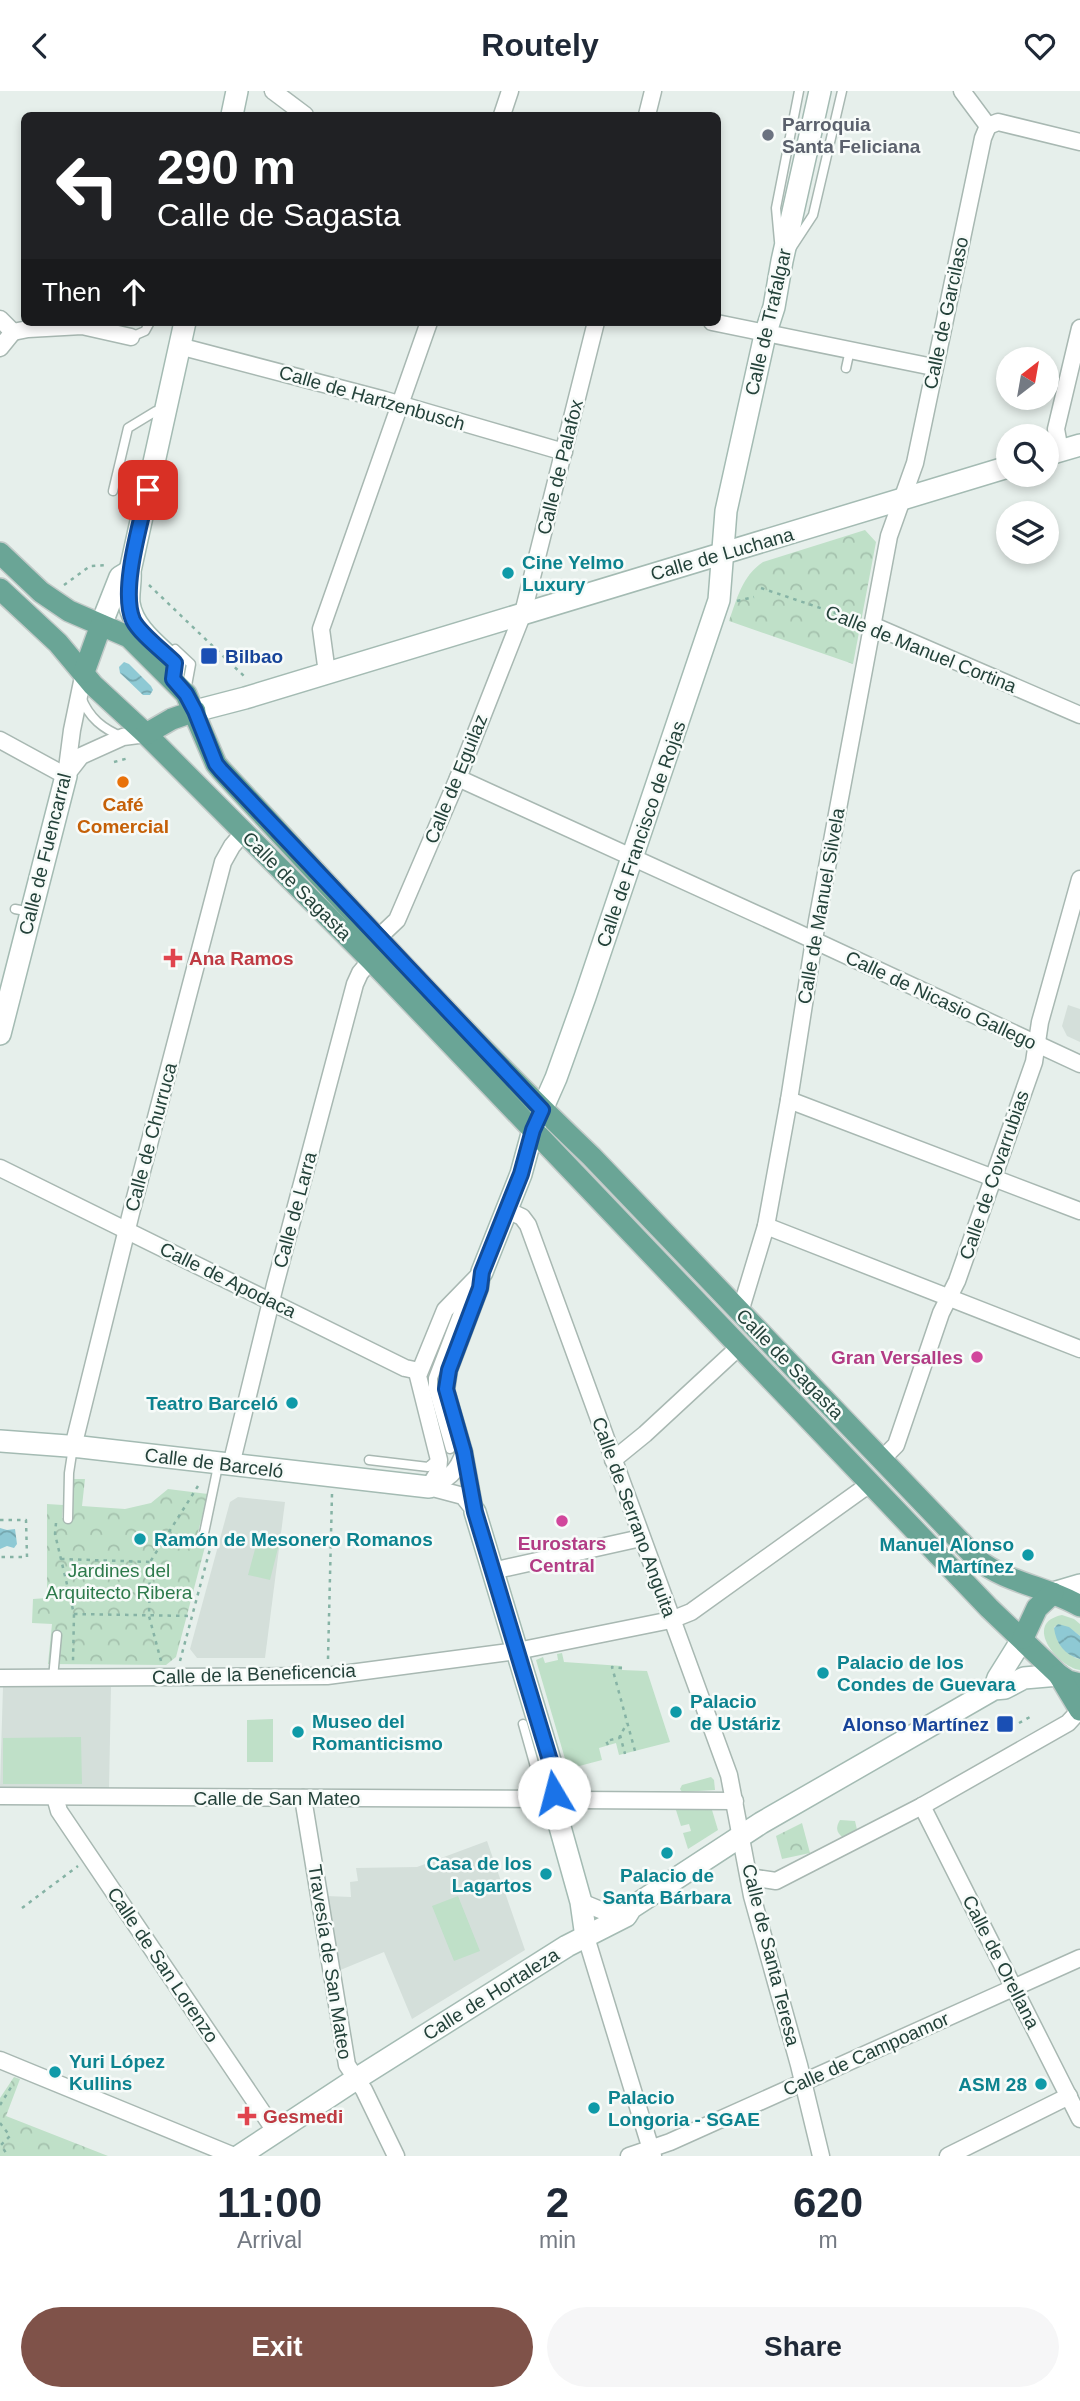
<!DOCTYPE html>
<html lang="en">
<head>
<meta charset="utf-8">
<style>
	:root { --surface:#fff; --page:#f6f6f7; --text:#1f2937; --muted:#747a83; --accent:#7f5249 }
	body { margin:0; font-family:Helvetica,sans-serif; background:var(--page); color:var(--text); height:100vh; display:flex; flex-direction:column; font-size:26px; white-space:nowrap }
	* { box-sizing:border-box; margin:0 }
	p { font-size:23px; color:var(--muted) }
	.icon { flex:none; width:38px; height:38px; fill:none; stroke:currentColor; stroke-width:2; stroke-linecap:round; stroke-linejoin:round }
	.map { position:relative; height:2065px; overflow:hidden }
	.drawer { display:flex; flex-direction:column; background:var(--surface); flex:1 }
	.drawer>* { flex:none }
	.top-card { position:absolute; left:21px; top:21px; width:700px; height:214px; border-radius:10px; box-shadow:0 4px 10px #0003; background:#202124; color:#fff; overflow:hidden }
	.needle { width:46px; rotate:31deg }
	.fabs { position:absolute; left:996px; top:256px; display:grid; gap:14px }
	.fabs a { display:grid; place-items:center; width:63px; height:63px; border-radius:50%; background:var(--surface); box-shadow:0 4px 10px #0003; font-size:35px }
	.pin { position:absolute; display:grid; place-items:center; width:60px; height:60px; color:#fff; margin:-30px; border-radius:14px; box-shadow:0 4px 10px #0006 }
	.me { position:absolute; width:77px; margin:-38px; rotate:352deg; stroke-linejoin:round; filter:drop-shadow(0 0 5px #0008) }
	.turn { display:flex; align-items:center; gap:24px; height:147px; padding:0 21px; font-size:32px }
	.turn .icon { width:91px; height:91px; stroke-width:2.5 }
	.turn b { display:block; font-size:49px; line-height:60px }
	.then { display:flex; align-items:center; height:66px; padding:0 21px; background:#0003; gap:14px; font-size:26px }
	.eta { display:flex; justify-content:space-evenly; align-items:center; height:119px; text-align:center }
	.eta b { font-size:42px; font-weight:700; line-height:49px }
	.button { display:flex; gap:14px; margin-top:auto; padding:14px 21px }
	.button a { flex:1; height:80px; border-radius:42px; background:var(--accent); color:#fff; font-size:28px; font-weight:700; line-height:80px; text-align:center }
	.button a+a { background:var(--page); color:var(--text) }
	header { display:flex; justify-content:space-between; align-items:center; height:91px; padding:0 21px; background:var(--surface); font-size:32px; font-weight:700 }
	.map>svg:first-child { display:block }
</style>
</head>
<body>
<header><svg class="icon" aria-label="back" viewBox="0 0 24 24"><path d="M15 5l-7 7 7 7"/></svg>Routely<svg class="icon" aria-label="heart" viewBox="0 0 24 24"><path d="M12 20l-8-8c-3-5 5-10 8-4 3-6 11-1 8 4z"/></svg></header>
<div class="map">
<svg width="1080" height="2065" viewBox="0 0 1080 2065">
	<defs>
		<pattern id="park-crowns" width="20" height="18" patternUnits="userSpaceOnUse" patternTransform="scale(1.75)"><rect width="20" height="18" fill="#bfe0c8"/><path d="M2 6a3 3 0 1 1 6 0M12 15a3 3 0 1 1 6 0" fill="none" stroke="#a4c1ad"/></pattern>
		<pattern id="water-waves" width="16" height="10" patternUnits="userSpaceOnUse" patternTransform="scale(1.75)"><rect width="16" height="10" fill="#8ec9d4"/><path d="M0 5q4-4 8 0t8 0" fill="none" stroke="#74a5ad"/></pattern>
	</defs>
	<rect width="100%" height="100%" fill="#e6efeb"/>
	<g fill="#d4dfda">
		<path d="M1068 914 1080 918V951L1067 945 1062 935Z"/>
		<path d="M238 1406 285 1411 265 1567H197L190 1558 230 1411Z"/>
		<path d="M3 1596H111L109 1698 0 1696Z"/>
		<path d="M487 1750 525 1859 412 1928 384 1861 338 1880 326 1805 351 1806 350 1791 358 1790 356 1777 417 1776Z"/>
	</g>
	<g fill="#bfe0c8">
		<path d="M258 1447 279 1453 270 1489 248 1484Z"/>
		<path d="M1062 1524 1074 1528 1080 1533V1545L1075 1541 1055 1535 1054 1537 1075 1567 1080 1568V1579C1058 1576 1022 1532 1062 1524Z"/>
		<path d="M562 1562 564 1571 622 1575V1579L647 1580 670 1651 619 1664 616 1652 599 1657 602 1669 568 1678 536 1569 543 1566 545 1572 558 1569 557 1563Z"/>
		<path d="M273 1628V1671H247V1629Z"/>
		<path d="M81 1646 82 1693H3V1647Z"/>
		<path d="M711 1686 714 1689 715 1699 682 1701 680 1698 682 1694Z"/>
		<path d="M676 1719H712L718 1739 688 1758 683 1742 691 1740 689 1733 681 1735Z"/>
		<path d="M840 1729 855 1730 858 1743 847 1750C838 1743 834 1739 840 1729Z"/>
		<path d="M458 1805 480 1860 454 1870 432 1815Z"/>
	</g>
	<g fill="url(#park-crowns)">
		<path d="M865 439 876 451 853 573 729 530C737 508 742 485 763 471Z"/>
		<path d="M74 1388H85L82 1415 125 1418 151 1412 168 1398 208 1403 197 1445 207 1448 176 1566 166 1574 48 1573 52 1533 32 1532 33 1508 47 1507V1413L63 1414 62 1427 73 1428Z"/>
		<path d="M802 1732 810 1762 782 1768 776 1745Z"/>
		<path d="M14 1986 20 1988 6 2025 108 2065H0V2007Z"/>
	</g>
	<g fill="url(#water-waves)">
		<path d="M124 571 129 573 151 595 153 599 150 604H143L120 582 119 576Z"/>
		<path d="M0 1437 7 1439 15 1438 17 1453 14 1457 7 1455 0 1458Z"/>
		<path d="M1058 1533 1069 1536 1080 1545V1568C1065 1564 1056 1553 1054 1537Z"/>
	</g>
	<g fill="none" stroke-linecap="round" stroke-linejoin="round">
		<g stroke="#a8b8b2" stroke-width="11">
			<g id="lane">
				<path d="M779 150 776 117 799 0"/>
				<path d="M792 156 813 124 842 0"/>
				<path d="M131 246 145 240 150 231"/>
				<path d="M846 277 850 259"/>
				<path d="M113 400 128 337 156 320 162 321"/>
				<path d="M175 558 191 573 186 600"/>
				<path d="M81 606C89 627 103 638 123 646"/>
				<path d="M15 818 31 821"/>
				<path d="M450 1358 433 1298V1287L464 1206"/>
				<path d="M369 1369 428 1376 437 1368"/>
				<path d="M68 1428 69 1382 73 1356"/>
				<path d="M203 1447 218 1375"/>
				<path d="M53 1587 57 1544"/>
				<path d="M523 1633 541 1697 552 1707"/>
			</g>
		</g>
		<g stroke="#a8b8b2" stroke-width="19">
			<g id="street">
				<path d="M273 0 305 24"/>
				<path d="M962 0 988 35"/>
				<path d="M502 24 510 0"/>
				<path d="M647 24 653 0"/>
				<path d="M988 35 998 31 1080 51"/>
				<path d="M0 228 13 241"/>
				<path d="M712 231 933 276"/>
				<path d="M13 241 28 238 82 235 131 246"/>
				<path d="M179 255 385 309 564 361"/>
				<path d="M0 257 13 241"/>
				<path d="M1060 360 1056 338 1080 237"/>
				<path d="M872 534 1080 624"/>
				<path d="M327 582 321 538 429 231"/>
				<path d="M0 649 66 685"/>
				<path d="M67 683 81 665 123 646 146 643"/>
				<path d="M66 685 72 639 84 581"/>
				<path d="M458 687 796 841 1080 973"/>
				<path d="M378 847 397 829 458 687 523 522 596 231"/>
				<path d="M789 1009 1080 1120"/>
				<path d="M0 1077 405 1277 419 1280"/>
				<path d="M507 1119 522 1126 528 1134 729 1684 752 1805 799 1974 821 2065"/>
				<path d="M766 1135 1080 1258"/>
				<path d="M740 1221 766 1135 789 1009 817 830 889 445 915 372 983 47 988 35"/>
				<path d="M73 1356 131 1122 223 771 232 755 243 742"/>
				<path d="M613 1369 645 1343 739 1256"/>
				<path d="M881 1369 896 1354 941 1222 957 1190 1034 971 1040 931 1080 788"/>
				<path d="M231 1374 275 1194 355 893 360 882 371 869"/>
				<path d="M429 1396 438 1381 439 1369 418 1285 445 1219 482 1181"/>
				<path d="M429 1396 463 1405 474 1419"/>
				<path d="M429 1396C447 1389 458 1381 464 1361"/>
				<path d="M475 1421 464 1361 446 1299 449 1279 480 1197 482 1181"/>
				<path d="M492 1477 501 1478 641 1447"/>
				<path d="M0 1587 327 1585 517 1560 671 1529 691 1521 871 1392"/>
				<path d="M0 1705 553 1708"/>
				<path d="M55 1706 59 1720 275 2040"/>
				<path d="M303 1707 347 1974 364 1999 396 2065"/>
				<path d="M573 1709 735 1710"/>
				<path d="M922 1715 1080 2028"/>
				<path d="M749 1786 776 1790 922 1715 1068 1632 1080 1619"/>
				<path d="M581 1811 603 1820 619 1815 631 1817"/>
				<path d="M586 1846 653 2065"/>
				<path d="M0 1969 234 2065"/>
				<path d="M629 2065 670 2051 1080 1867"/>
				<path d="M948 2065 1069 2005"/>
			</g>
		</g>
		<g stroke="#a4bbb3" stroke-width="24">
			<g id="secondary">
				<path d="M232 24 237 0"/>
				<path d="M1046 364 1080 354"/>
				<path d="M101 534 120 486 130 480"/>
				<path d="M172 588 175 572C158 555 133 538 129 512 128 501 131 491 130 480L185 231"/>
				<path d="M195 620 245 607 1008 376"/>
				<path d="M0 943 66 685"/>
				<path d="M482 1181 521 1083 533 1039 556 987 585 906 719 509 726 420 765 244 774 216 782 170 820 0"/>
				<path d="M0 1350 81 1356 429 1396"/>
				<path d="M475 1421 555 1686V1718L581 1811 586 1846"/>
				<path d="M1053 1502 1080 1494"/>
				<path d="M994 1598 998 1587 1023 1547"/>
				<path d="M239 2065 356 1988 567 1855 626 1825 631 1817 761 1732 994 1598 1005 1597 1024 1587 1059 1584"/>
			</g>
		</g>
		<g stroke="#c2cac8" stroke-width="24">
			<g id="primary">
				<path d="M0 462 41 501 69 520 129 546 186 603 216 673 221 679C343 810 463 943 592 1066L977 1468C1006 1492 1048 1496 1080 1515"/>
				<path d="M0 498 58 552 93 594 146 643 371 869 989 1517 1059 1584 1068 1590 1080 1593"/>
				<path d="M84 581 101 534"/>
				<path d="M146 643 172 628 195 620"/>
				<path d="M1023 1547 1037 1517 1053 1502"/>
				<path d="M1059 1584 1080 1619"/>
			</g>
		</g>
		<g stroke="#86b3a5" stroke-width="2.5" stroke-dasharray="3.5 5" stroke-linecap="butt">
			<path d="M64 494 90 475 107 474"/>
			<path d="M149 494 245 586"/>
			<path d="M761 497 856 529"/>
			<path d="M737 510 754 506"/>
			<path d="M114 671 129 667"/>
			<path d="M0 1429H26L27 1466H0"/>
			<path d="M56 1432 55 1443 74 1523 73 1570"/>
			<path d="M61 1468 150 1471"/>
			<path d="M74 1523 193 1525"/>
			<path d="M328 1568 332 1403"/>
			<path d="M161 1570 149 1525 150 1471 198 1395"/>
			<path d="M180 1570 210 1458"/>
			<path d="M622 1577 612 1576 635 1660"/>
			<path d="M1019 1632 1030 1626"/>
			<path d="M620 1644 625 1663"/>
			<path d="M608 1654 606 1650 619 1647 627 1632"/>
			<path d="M22 1817 78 1775"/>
			<path d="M0 2014 13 1993"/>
			<path d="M0 2032 10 2045 1 2054 8 2065"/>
		</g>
		<use href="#lane" stroke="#fff" stroke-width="8"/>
		<use href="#street" stroke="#fff" stroke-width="16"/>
		<use href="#secondary" stroke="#fff" stroke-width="21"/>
		<use href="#primary" stroke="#6aa596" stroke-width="21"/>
	</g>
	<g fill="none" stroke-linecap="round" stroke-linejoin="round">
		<g stroke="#114b97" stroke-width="18">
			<path id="route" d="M148 399C141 431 120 499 133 529 139 542 164 561 175 572L173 588 186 603 195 620 216 673 221 679 542 1019 533 1039 521 1083 482 1181 480 1197 449 1279 446 1298 464 1361 475 1421 555 1686 554 1702"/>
		</g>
		<use href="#route" stroke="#1a73e8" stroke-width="12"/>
	</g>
	<circle fill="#6b7280" stroke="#f7fbf9" stroke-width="2.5" cx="768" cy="44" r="7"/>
	<g fill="#0f9aa8" stroke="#f7fbf9" stroke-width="2.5">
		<circle cx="508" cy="482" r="7"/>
		<circle cx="292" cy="1312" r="7"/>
		<circle cx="140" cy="1448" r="7"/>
		<circle cx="1028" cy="1464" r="7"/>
		<circle cx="823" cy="1582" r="7"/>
		<circle cx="676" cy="1621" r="7"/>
		<circle cx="298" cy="1641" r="7"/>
		<circle cx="667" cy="1762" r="7"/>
		<circle cx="546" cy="1783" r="7"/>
		<circle cx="55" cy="1981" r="7"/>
		<circle cx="1041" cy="1993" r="7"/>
		<circle cx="594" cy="2017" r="7"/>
	</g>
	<g fill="#1a4fb4" stroke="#f7fbf9" stroke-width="2.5">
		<rect x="200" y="556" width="18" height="18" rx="3.5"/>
		<rect x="996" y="1624" width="18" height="18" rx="3.5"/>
	</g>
	<circle fill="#e8710a" stroke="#f7fbf9" stroke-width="2.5" cx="123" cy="691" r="7"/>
	<g fill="#e0444e" stroke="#f7fbf9" stroke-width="2.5">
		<path d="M169.5 856.5h7v7h7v7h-7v7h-7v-7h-7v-7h7z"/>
		<path d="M243.5 2014.5h7v7h7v7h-7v7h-7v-7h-7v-7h7z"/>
	</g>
	<g fill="#d1479c" stroke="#f7fbf9" stroke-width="2.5">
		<circle cx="977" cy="1266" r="7"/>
		<circle cx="562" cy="1430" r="7"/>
	</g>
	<g text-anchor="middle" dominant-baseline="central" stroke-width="5" stroke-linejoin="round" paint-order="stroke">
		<g font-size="19" font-weight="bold" fill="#5b616d" stroke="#f7fbf9" text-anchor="start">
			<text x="782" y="33">Parroquia<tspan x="782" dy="22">Santa Feliciana</tspan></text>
		</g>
		<g font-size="19" fill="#24423a" stroke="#f7fbf9">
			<text transform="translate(946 222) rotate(-78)">Calle de Garcilaso</text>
			<text transform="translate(768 231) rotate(-77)">Calle de Trafalgar</text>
			<text transform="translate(372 307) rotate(16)">Calle de Hartzenbusch</text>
			<text transform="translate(560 376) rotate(-76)">Calle de Palafox</text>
			<text transform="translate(722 463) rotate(-16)">Calle de Luchana</text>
			<text transform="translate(921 558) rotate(22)">Calle de Manuel Cortina</text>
			<text transform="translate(456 688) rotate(-68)">Calle de Eguilaz</text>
			<text transform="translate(641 743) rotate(-71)">Calle de Francisco de Rojas</text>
			<text transform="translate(45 763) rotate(-76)">Calle de Fuencarral</text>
			<text transform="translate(297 795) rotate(45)">Calle de Sagasta</text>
			<text transform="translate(821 815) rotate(-80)">Calle de Manuel Silvela</text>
			<text transform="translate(941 909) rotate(25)">Calle de Nicasio Gallego</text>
			<text transform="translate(151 1046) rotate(-75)">Calle de Churruca</text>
			<text transform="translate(994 1084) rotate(-71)">Calle de Covarrubias</text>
			<text transform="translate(295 1119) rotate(-75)">Calle de Larra</text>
			<text transform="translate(228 1189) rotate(26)">Calle de Apodaca</text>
			<text transform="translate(790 1273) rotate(46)">Calle de Sagasta</text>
			<text transform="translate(214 1372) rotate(7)">Calle de Barceló</text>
			<text transform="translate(634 1426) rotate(70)">Calle de Serrano Anguita</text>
			<text transform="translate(254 1583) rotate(-2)">Calle de la Beneficencia</text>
			<text x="277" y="1707">Calle de San Mateo</text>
			<text transform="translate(771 1864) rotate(76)">Calle de Santa Teresa</text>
			<text transform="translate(330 1871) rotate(81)">Travesía de San Mateo</text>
			<text transform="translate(1001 1871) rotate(63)">Calle de Orellana</text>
			<text transform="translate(163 1874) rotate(56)">Calle de San Lorenzo</text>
			<text transform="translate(491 1903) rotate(-32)">Calle de Hortaleza</text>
			<text transform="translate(866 1963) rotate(-24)">Calle de Campoamor</text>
		</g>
		<g font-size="19" font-weight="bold" fill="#0d838f" stroke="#f7fbf9" text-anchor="start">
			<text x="522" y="471">Cine Yelmo<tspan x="522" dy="22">Luxury</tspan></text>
			<text x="278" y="1312" text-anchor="end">Teatro Barceló</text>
			<text x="154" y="1448">Ramón de Mesonero Romanos</text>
			<text x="1014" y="1453" text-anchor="end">Manuel Alonso<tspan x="1014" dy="22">Martínez</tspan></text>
			<text x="837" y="1571">Palacio de los<tspan x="837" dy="22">Condes de Guevara</tspan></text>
			<text x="690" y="1610">Palacio<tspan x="690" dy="22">de Ustáriz</tspan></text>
			<text x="312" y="1630">Museo del<tspan x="312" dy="22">Romanticismo</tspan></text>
			<text x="532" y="1772" text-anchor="end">Casa de los<tspan x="532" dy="22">Lagartos</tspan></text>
			<text x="667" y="1784" text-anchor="middle">Palacio de<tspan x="667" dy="22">Santa Bárbara</tspan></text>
			<text x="69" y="1970">Yuri López<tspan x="69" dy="22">Kullins</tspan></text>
			<text x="1027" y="1993" text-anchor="end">ASM 28</text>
			<text x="608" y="2006">Palacio<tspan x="608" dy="22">Longoria - SGAE</tspan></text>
		</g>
		<g font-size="19" font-weight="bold" fill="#164399" stroke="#f7fbf9" text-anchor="start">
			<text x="225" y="565">Bilbao</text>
			<text x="989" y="1633" text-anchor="end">Alonso Martínez</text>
		</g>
		<g font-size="19" font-weight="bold" fill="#c56008" stroke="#f7fbf9">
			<text x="123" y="713">Café<tspan x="123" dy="22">Comercial</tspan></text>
		</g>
		<g font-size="19" font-weight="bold" fill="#be3a42" stroke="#f7fbf9" text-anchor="start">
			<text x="189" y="867">Ana Ramos</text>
			<text x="263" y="2025">Gesmedi</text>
		</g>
		<g font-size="19" font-weight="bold" fill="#b23c85" stroke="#f7fbf9" text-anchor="end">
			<text x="963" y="1266">Gran Versalles</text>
			<text x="562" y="1452" text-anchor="middle">Eurostars<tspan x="562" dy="22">Central</tspan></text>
		</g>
		<g font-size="19" fill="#2d7a4b" stroke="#f7fbf9">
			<text x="119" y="1479">Jardines del<tspan x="119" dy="22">Arquitecto Ribera</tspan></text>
		</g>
	</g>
</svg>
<div class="fabs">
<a><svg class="needle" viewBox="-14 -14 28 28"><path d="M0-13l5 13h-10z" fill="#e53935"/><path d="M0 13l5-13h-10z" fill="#747a83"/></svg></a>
<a><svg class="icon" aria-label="search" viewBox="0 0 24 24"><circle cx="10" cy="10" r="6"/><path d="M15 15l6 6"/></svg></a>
<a><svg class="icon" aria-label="layers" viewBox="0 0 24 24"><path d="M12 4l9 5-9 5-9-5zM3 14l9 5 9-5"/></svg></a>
</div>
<div class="pin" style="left:148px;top:399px;background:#d93025"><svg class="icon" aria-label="arrive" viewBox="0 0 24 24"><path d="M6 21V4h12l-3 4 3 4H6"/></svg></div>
<svg class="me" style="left:554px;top:1702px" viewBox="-20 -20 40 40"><circle r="19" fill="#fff"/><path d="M0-13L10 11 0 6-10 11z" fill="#1a73e8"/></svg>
<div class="top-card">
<div class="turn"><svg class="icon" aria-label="left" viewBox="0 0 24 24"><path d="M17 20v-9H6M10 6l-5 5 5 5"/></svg><div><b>290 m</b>Calle de Sagasta</div></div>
<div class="then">Then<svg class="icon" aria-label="ahead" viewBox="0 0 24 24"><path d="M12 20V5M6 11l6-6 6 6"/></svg></div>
</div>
</div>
<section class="drawer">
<div class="eta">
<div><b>11:00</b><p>Arrival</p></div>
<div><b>2</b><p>min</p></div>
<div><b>620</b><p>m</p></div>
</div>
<div class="button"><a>Exit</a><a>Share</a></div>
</section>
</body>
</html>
